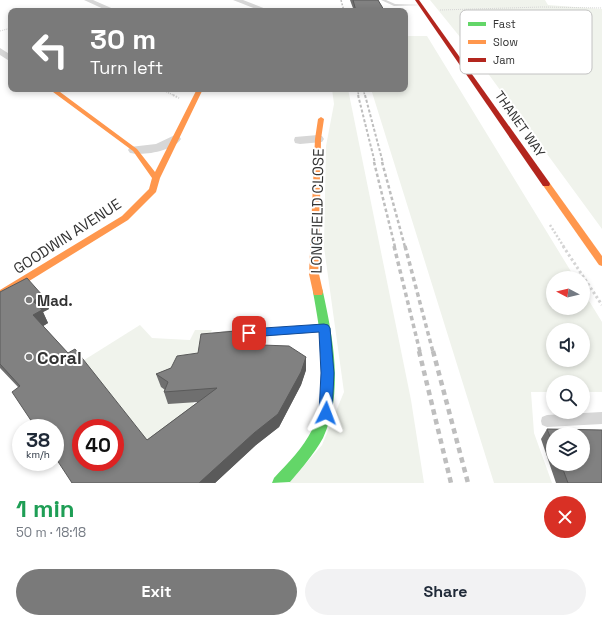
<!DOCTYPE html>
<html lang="en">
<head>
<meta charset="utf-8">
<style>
	:root { --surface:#fff; --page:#f2f2f3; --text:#1f2937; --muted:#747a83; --accent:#7a7a7a }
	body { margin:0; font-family:"Space Grotesk",sans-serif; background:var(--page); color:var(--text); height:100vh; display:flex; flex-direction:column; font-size:15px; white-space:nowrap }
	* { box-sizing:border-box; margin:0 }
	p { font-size:13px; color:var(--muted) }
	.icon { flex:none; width:22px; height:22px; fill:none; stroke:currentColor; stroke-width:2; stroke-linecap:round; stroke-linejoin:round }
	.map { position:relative; height:483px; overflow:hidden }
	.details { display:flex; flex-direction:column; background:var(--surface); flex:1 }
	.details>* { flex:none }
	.guide { position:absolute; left:8px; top:8px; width:400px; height:84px; border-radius:8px; box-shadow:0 2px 6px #0003; background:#7a7a7a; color:#fff; overflow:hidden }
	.needle { width:26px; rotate:277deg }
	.tools { position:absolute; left:546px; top:271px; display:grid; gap:8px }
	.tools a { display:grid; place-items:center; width:44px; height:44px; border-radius:50%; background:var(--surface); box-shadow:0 2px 6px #0003; font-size:20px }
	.speed { position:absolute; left:12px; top:419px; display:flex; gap:8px; font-size:20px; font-weight:700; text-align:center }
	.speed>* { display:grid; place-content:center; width:52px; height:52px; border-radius:50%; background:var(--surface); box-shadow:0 2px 6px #0003; line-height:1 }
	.speed small { font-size:10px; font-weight:400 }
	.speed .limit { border:6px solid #d22; background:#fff; color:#111 }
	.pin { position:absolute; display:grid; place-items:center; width:34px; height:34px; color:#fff; margin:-17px; border-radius:8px; box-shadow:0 2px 6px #0006 }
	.me { position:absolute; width:44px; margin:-22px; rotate:3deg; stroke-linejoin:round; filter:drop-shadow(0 0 3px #0008) }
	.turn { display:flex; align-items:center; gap:14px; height:84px; padding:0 16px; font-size:18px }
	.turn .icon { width:52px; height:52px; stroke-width:2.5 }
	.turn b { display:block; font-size:28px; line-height:34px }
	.round { display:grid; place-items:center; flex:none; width:42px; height:42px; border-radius:21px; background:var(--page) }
	.head { display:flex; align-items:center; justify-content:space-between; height:68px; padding:0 16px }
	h1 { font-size:24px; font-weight:800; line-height:30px; color:#1e9e55 }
	.button { display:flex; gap:8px; margin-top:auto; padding:8px 16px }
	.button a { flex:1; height:46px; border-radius:24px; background:var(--accent); color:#fff; font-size:16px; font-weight:800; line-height:46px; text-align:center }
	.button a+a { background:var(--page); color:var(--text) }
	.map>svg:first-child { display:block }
</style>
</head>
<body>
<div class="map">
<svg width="602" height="483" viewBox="0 0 602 483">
	<rect width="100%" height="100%" fill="#fff"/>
	<g fill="#f0f3ec" fill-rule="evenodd">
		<path d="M430 0H545L548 5 602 9V229L473 53Z"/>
		<path d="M405 36H427L575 278H553V308H583V291L602 322V392H583V382H553V392H531L534 433 552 483H494L371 89H405ZM553 330H583V360H553Z"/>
		<path d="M332 89H348L411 400 424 483H289L322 445 344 392 324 247 326 146 334 104Z"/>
		<path d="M140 325 152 338 190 340 195 330H212L204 347 161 387 172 395 194 402 187 425 152 453 81 362Z"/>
	</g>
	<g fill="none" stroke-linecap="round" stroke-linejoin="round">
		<g stroke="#d5d5d5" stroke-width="1" stroke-dasharray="1 1" stroke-linecap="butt">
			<path d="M440 10 542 7 602 8"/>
			<path d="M0 31 11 28"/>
		</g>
		<path stroke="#d5d5d5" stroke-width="1.5" stroke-dasharray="1 1" stroke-linecap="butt" d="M161 89 175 96"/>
		<path stroke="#d5d5d5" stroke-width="2" stroke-dasharray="1.5 1.5" stroke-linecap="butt" d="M173 95 179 98"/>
		<path stroke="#d5d5d5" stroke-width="2.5" stroke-dasharray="2 2" stroke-linecap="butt" d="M550 225 564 247"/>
		<path stroke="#d5d5d5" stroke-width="3" stroke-dasharray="2.5 2.5" stroke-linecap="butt" d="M563 246 602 305"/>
		<g fill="#d7d7d7" fill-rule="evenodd">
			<path d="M381 0H386L395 4 422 5 394 6Z"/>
			<path d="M323 324 327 325 328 328 327 331 323 332 224 339 220 338 218 335 220 332 224 331Z"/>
			<path d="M602 412V424L547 427 542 425 541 421 542 417 547 415Z"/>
		</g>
		<g fill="#d7d7d7" fill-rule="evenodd">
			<path d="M84 0H93L118 11H108Z"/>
			<path d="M233 0H243L271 11H261Z"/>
			<path d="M0 48 11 55V62L0 55Z"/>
			<path d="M175 135 179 136 181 139C173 151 144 156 130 153L128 150 130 147 156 144Z"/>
			<path d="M318 135 322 136 324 139 322 142 300 144 295 143 294 140 295 137Z"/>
		</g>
		<path fill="#63d668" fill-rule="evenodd" d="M318 288 322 289 323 292C333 338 344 393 323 438 314 454 302 468 290 482L272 483 274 478C288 463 303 448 312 430 332 395 320 331 313 292L314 289Z"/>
		<g fill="#ff974d" fill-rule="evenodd">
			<path d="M49 89H56L137 149 155 172 197 89H203L160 178 156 192 128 220 0 299V290L122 216 149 189 152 178 133 151Z"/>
			<path d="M321 117 324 119 321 139 319 274 323 292 322 295H314L313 292 309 274 315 139 318 119Z"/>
			<path d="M543 182H549L602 256V266L599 265 542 184Z"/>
		</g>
		<path fill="#b3261e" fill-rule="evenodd" d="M415 0H419L549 182 550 184 549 186H543Z"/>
		<g stroke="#bebebe" stroke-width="1.5" stroke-dasharray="2 1.5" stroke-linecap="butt">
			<path d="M341 0 344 11"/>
			<path d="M357 89 359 96"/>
			<path d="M363 89 365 96"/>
		</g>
		<g stroke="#bebebe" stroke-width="2" stroke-dasharray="3 2" stroke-linecap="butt">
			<path d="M358 95 375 163"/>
			<path d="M365 95 383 163"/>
		</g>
		<g stroke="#bebebe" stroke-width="2.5" stroke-dasharray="3.5 2.5" stroke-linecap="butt">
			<path d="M374 162 395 247"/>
			<path d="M382 162 405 247"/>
		</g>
		<g stroke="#bebebe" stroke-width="3.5" stroke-dasharray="4.5 3.5" stroke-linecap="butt">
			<path d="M394 246 420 352"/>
			<path d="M405 246 433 352"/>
		</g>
		<g stroke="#bebebe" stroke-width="4.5" stroke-dasharray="5.5 4.5" stroke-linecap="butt">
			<path d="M419 351 451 483"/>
			<path d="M433 351 468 483"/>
		</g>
	</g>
	<g fill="#6f6f6f" fill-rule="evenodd">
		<path d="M350 0H378L384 11H354Z"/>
		<path d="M0 292 43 296 49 309 43 312 48 323 43 326 147 440 198 402 168 404 164 392 165 390 161 387 156 374 171 368 198 353 237 344 306 357V370L301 385 279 427 256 445 215 483 18 387 0 368Z"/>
		<path d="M547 429 602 430V483H556L541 439ZM553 434H583V464H553Z"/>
	</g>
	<g fill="#5a5a5a">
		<path d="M43 296 49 309 43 312 48 323 40 328 33 315V301Z"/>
		<path d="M236 331 237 344H234Z"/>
		<path d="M306 357V370L301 385 279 427 256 445 215 483H199Z"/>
	</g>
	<g fill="#818181" stroke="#5a5a5a" fill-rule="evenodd">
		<path d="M353 0H378L384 10 356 11Z"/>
		<path d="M27 278 43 296 33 301 42 310 33 315 68 353 75 349 147 440 217 388 164 392 168 382 156 374 171 368 177 356 198 353 201 334 236 331 234 344 289 346 306 357 301 372 278 414 254 433 199 483H72L55 457V428H36L12 392 20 386 0 364V292ZM81 428H115V462H81Z"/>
		<path d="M547 429 602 430V483H568L561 464H583V434H553V444Z"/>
	</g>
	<path fill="#1a73e8" stroke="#114b97" d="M324 324 328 325 330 328 334 373 332 413 330 417 326 419 321 417 319 413 321 373 319 332 249 337 245 336 243 333 245 330 249 329Z"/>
	<g fill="#7a7a7a" stroke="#fff" stroke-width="1.5">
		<circle cx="29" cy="300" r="4"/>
		<circle cx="29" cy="357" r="4"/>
	</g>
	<g text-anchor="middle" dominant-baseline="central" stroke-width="4" stroke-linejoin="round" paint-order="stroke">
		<g font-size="13" fill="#333" stroke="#fff">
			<text transform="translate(520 124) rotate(55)">THANET WAY</text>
		</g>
		<g font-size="15" fill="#333" stroke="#fff">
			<text transform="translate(317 211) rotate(-89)">LONGFIELD CLOSE</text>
			<text transform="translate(67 236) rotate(-33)">GOODWIN AVENUE</text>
		</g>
		<g font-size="15" font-weight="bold" fill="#333" stroke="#fff" text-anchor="start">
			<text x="37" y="300">Mad.</text>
		</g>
		<g font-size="18" font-weight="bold" fill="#333" stroke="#fff" text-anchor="start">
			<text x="37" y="357">Coral</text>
		</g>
	</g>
	<rect x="460" y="10" width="132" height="64" rx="6" fill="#fff" stroke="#c2c2c2" stroke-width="1"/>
	<rect x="468" y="22" width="18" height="4" fill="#63d668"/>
	<rect x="468" y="40" width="18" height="4" fill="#ff974d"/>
	<rect x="468" y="58" width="18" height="4" fill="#b3261e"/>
	<g font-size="11" fill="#333">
		<text x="493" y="28">Fast</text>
		<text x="493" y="46">Slow</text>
		<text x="493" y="64">Jam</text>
	</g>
</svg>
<div class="tools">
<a><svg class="needle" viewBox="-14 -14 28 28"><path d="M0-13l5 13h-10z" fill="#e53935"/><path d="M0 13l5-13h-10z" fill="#747a83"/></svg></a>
<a><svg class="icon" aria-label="sound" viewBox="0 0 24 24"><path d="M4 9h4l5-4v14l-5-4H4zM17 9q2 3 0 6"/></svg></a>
<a><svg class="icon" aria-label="search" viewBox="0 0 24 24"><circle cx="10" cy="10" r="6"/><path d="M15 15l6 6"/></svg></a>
<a><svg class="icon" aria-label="layers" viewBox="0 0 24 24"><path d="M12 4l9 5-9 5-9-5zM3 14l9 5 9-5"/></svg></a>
</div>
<div class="speed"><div>38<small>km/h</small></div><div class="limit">40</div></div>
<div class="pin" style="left:249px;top:333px;background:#d93025"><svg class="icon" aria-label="arrive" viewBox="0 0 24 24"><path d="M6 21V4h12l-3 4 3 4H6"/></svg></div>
<svg class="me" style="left:326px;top:413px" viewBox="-20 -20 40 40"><path d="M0-17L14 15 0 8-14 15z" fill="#1a73e8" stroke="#fff" stroke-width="4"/></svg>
<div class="guide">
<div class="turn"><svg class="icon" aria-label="left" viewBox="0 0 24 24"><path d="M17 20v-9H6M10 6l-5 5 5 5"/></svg><div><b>30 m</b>Turn left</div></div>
</div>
</div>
<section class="details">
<div class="head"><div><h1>1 min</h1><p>50 m · 18:18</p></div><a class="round" style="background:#d93025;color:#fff"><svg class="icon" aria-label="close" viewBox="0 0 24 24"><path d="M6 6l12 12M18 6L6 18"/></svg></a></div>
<div class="button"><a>Exit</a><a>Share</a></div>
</section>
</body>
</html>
